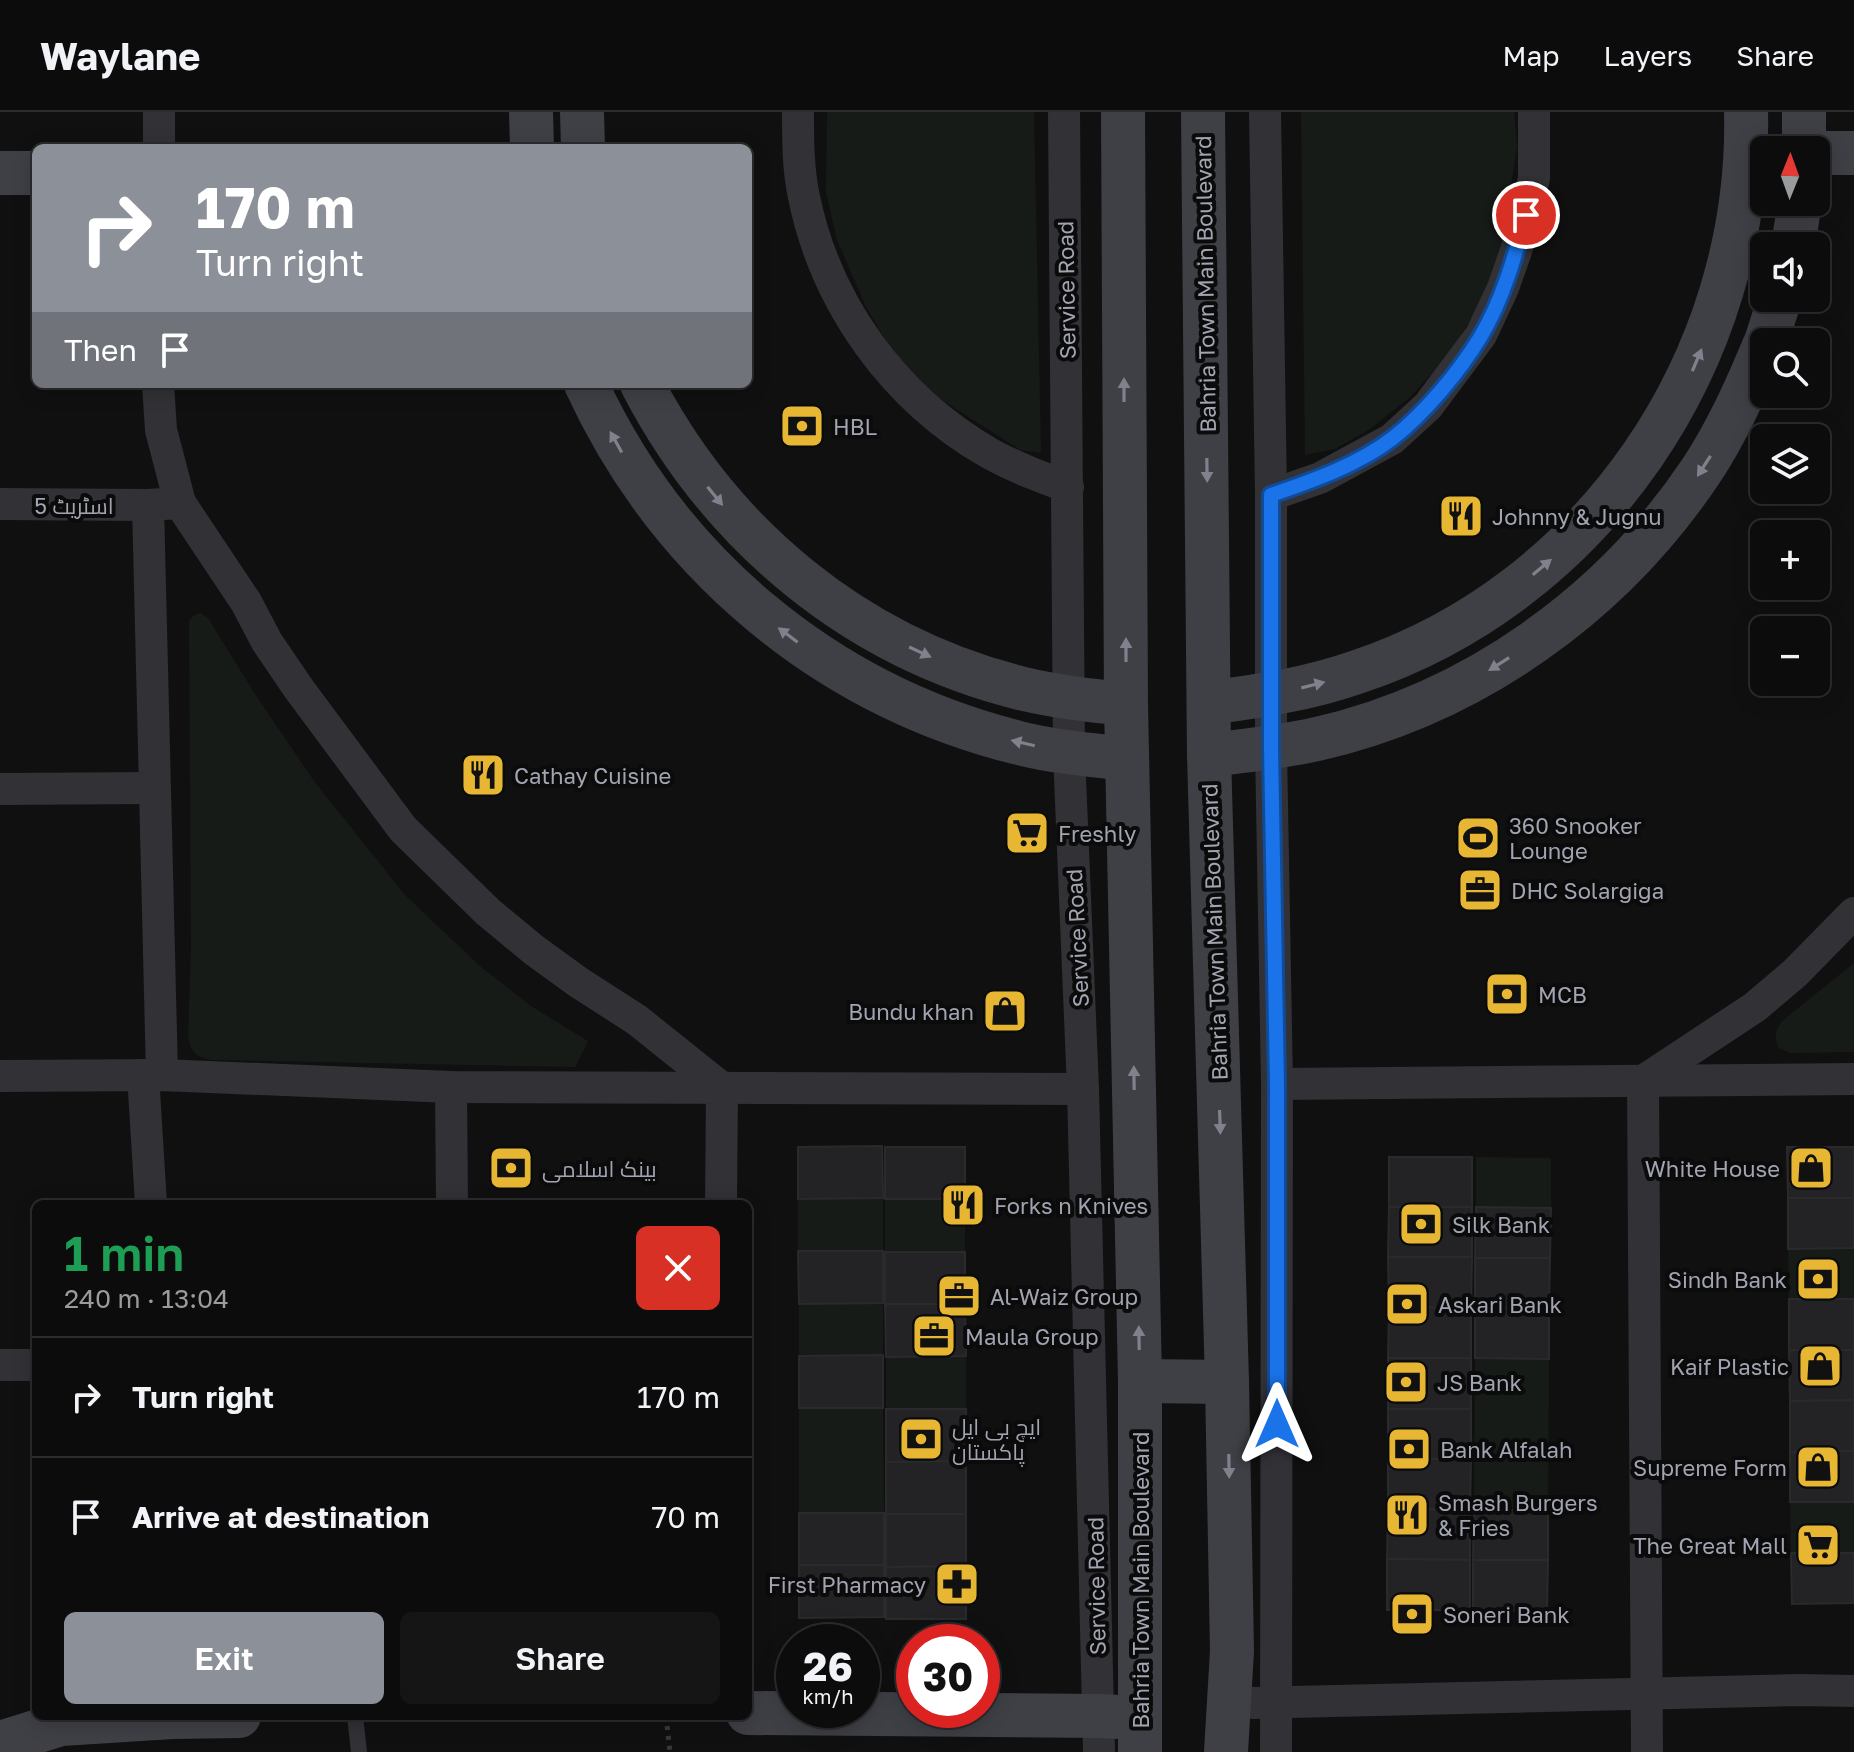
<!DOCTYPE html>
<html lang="en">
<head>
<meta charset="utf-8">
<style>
	:root { --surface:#0c0c0d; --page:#151516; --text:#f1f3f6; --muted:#9a9b9d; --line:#2c2c2e; --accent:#8c9099 }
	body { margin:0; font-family:"Golos Text",Cairo,sans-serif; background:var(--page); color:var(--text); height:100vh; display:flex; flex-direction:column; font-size:30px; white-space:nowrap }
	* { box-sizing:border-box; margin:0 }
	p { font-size:26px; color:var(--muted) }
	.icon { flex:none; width:44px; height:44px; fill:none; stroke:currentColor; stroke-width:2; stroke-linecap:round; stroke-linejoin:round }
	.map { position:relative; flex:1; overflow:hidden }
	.side { position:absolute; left:32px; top:1088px; width:720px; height:520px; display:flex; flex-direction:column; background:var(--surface); border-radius:12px; box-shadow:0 4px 20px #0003,0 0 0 2px var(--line) }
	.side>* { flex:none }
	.hud { position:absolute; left:32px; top:32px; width:720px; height:244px; border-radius:12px; box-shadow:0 4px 20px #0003,0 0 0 2px var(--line); background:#8c9099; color:#fff; overflow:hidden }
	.needle { width:52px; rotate:1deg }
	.tools { position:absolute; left:1750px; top:24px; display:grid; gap:16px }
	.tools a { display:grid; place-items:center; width:80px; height:80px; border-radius:12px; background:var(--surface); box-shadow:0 4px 20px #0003,0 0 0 2px var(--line); font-size:40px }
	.speed { position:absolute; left:776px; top:1512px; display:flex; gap:16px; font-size:40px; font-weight:700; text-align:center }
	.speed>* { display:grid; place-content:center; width:104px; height:104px; border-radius:50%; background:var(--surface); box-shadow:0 4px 20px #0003,0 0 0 2px var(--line); line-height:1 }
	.speed small { font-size:20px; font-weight:400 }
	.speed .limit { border:12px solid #d22; background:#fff; color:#111 }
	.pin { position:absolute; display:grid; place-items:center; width:68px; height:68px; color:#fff; margin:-34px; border:4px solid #fff; border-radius:50%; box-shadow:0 2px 8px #0007 }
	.me { position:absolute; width:88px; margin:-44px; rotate:0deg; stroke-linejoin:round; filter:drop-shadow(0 0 6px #0008) }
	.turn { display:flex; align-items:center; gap:28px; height:168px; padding:0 32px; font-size:36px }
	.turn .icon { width:104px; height:104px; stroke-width:2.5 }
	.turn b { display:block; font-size:56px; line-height:68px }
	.then { display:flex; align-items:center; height:76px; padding:0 32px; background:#0003; gap:16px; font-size:30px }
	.round { display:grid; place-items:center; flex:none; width:84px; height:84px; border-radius:12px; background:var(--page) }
	.headline { display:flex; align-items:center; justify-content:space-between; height:136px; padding:0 32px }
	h1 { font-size:48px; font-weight:600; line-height:60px; color:#1e9e55 }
	.primary-button { display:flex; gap:16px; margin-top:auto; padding:16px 32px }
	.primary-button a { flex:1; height:92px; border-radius:12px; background:var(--accent); color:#fff; font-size:32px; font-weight:600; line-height:92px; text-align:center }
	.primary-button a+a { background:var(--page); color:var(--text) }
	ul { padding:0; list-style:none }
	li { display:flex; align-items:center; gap:24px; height:120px; padding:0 32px; border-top:2px solid var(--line) }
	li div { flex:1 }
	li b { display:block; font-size:30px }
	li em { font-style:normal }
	header { display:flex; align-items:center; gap:48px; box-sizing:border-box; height:112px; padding:0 40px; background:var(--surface); border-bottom:2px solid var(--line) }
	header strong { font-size:38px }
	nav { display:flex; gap:44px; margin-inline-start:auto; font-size:28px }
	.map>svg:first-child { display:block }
</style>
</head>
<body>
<header>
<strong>Waylane</strong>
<nav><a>Map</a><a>Layers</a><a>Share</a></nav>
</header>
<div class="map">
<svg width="1854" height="1640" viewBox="0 0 1854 1640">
	<rect width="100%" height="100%" fill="#101011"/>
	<g fill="#161b17">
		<path d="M827 0H1034L1041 341 1020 338 939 286 910 260 887 230 866 195 837 128 826 80Z"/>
		<path d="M1301 0H1514L1517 34 1501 140 1478 196 1449 243 1410 285 1370 317 1335 337 1305 343Z"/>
		<path d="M200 501 208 506 255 582 314 669 406 784 480 854 531 894 588 929 575 955 211 948C196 945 191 940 188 925L191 836 189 509 193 504Z"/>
		<path d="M1854 851V940L1790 941 1779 936C1774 926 1775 918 1782 909Z"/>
		<path d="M1476 1045 1551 1046V1096L1476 1095Z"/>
		<path d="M883 1086V1139H798V1087Z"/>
		<rect x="885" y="1087" width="80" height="53"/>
		<path d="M1854 1136V1187H1789L1788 1137Z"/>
		<path d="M883 1191V1243L799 1244V1192Z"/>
		<path d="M966 1244V1297H886V1245Z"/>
		<path d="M1475 1246 1549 1247 1548 1398H1474Z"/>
		<path d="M799 1296H883L884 1401H799Z"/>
		<path d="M1790 1390H1854V1441H1791Z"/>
	</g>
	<g fill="#232325" stroke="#2a2a2d" stroke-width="2">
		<path d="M882 1034 883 1086 798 1087V1035Z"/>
		<rect x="885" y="1035" width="80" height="52"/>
		<path d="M1787 1035H1854V1086H1788Z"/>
		<rect x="1389" y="1045" width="83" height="50"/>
		<path d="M1788 1086H1854V1136L1788 1137Z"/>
		<path d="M1389 1095H1472V1145H1388Z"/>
		<path d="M1476 1095 1551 1096 1550 1146H1475Z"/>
		<path d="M798 1139H883V1191L799 1192Z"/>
		<rect x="885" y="1140" width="80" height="52"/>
		<path d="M1388 1145H1472L1471 1196 1389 1195Z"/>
		<path d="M1475 1146H1550L1549 1197 1475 1196Z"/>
		<rect x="1789" y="1187" width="65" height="51"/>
		<path d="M885 1192H965L966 1244 886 1245Z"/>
		<path d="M1389 1195 1471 1196V1246H1388Z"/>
		<path d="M1475 1196 1549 1197V1247L1475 1246Z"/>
		<path d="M1789 1238H1854V1288L1790 1289Z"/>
		<path d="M883 1243V1296H799V1244Z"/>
		<rect x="1388" y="1246" width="83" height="51"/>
		<path d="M1854 1288V1339L1790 1340V1289Z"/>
		<path d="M886 1297H966V1349L886 1350Z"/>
		<rect x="1388" y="1297" width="83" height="50"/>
		<path d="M1854 1339V1390H1790V1340Z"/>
		<path d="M1388 1347H1471L1470 1398 1388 1397Z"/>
		<path d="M966 1349V1402H886V1350Z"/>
		<path d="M1388 1397 1470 1398V1448L1387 1447Z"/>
		<path d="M1474 1398H1548V1448H1473Z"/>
		<rect x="799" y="1401" width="85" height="52"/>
		<path d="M886 1402H966V1454L886 1455Z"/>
		<path d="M1791 1441H1854V1491L1792 1492Z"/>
		<path d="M1387 1447 1470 1448V1498H1387Z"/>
		<path d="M1473 1448H1548L1547 1499 1473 1498Z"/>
		<path d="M799 1453H884V1505L799 1506Z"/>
		<path d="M966 1454V1507H886V1455Z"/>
	</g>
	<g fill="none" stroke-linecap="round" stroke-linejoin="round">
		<path stroke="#37383d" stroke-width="5" stroke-dasharray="4 6" stroke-linecap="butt" d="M666 1604 670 1640"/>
		<path stroke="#313136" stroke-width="16" d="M355 1604 359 1640"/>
		<g stroke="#313136" stroke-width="32">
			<path d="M159 0V36"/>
			<path d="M798 0C798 29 798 57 804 85 826 193 895 287 989 341 1014 355 1041 365 1068 375"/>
			<path d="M1064 0 1069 641 1083 977 1099 1640"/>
			<path d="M1265 0 1271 383V636L1277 972 1276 1640"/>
			<path d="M158 272 161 318 180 391 148 393 162 963"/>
			<path d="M1271 383 1320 366 1392 327 1428 294 1481 223 1503 176 1516 139 1526 103 1534 66V0"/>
			<path d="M180 391 246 490 267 530 299 577 403 717 488 800 534 838 578 870 637 908 722 976 721 1092"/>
			<path d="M0 392 148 393"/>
			<path d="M0 677 154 676"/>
			<path d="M143 963 151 1092"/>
			<path d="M0 964 162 963 451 975 1083 977"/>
			<path d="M1277 972 1854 967"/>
			<path d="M451 975 452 1092"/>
			<path d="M0 1253H36"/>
			<path d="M1253 1591 1800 1578 1854 1579"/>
			<path d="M1647 1640 1643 969 1755 895 1795 861 1854 801"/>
		</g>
		<g stroke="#3f4046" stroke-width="44">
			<path d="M531 0 532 36"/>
			<path d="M582 0 583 36"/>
			<path d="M1123 0 1126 592 1140 1269V1640"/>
			<path d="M1203 0 1209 643 1227 1270 1232 1539 1226 1640"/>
			<path d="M1804 0V38"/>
			<path d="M1816 41H1854"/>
			<path d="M0 61H36"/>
			<path d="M1793 134 1800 90"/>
			<path d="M1766 230 1780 186"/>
			<path d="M586 272C669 452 826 583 1019 631 1055 640 1091 643 1127 647"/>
			<path d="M642 272C721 424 856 536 1024 577 1058 585 1092 589 1126 592"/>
			<path d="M1209 591C1260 584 1309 577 1357 560 1594 481 1752 247 1746 0"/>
			<path d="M1209 643C1245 639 1281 635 1317 627 1474 591 1612 492 1701 359 1727 320 1746 277 1764 234"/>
			<path d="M1140 1269 1227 1270"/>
			<path d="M748 1601 1099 1604 1140 1606"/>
			<path d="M0 1631 61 1612 172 1605 239 1604"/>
		</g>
	</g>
	<defs><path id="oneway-solid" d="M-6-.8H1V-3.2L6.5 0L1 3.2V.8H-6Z" transform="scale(2)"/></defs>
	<g fill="#7f828c">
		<use href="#oneway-solid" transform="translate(1697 248) rotate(-67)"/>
		<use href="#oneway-solid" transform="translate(1124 278) rotate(-90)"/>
		<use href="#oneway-solid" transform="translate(616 330) rotate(-119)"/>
		<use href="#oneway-solid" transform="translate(1704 354) rotate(123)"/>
		<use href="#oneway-solid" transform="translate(1207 358) rotate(89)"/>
		<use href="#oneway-solid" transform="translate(715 384) rotate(51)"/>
		<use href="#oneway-solid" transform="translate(1542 455) rotate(-40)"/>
		<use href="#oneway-solid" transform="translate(788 523) rotate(-143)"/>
		<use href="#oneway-solid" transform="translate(1126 538) rotate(-90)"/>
		<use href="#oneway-solid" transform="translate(920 540) rotate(25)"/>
		<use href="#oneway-solid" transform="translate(1499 552) rotate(148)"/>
		<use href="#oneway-solid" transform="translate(1313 573) rotate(-14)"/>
		<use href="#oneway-solid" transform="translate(1023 631) rotate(-167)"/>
		<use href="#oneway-solid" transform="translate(1134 966) rotate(-91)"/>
		<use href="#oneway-solid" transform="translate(1220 1010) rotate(88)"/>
		<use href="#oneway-solid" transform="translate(1139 1226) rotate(-91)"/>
		<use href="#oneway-solid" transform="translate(1229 1354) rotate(89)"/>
	</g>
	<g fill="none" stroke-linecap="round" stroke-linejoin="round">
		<g stroke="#114b97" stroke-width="20">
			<path id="route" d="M1277 1312V972L1271 636V383C1312 369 1358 353 1393 326 1425 301 1460 259 1481 224 1503 187 1515 144 1526 103"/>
		</g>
		<use href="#route" stroke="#1a73e8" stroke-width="14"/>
	</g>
	<defs>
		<g id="bank-square" transform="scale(2.3)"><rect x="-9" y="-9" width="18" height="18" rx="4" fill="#e7b632" stroke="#0b0b0c"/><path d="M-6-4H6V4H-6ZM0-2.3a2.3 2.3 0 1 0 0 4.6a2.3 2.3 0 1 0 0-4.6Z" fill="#111"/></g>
		<g id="restaurant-square" transform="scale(2.3)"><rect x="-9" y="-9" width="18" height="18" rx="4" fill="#e7b632" stroke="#0b0b0c"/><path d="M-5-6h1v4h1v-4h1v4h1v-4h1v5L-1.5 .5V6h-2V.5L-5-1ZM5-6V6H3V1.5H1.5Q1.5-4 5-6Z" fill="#111"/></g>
		<g id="supermarket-square" transform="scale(2.3)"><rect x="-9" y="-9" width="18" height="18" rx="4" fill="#e7b632" stroke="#0b0b0c"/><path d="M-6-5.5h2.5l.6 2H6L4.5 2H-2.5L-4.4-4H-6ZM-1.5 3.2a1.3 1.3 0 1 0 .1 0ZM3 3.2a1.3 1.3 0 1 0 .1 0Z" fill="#111"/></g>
		<g id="stadium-square" transform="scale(2.3)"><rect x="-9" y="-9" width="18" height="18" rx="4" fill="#e7b632" stroke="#0b0b0c"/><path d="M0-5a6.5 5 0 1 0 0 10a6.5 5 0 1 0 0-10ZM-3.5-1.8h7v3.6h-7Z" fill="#111"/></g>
		<g id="office-square" transform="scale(2.3)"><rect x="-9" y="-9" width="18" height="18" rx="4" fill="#e7b632" stroke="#0b0b0c"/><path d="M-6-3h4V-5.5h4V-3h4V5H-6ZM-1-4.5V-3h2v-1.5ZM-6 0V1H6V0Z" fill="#111"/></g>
		<g id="shop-square" transform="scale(2.3)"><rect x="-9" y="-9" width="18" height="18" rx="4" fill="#e7b632" stroke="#0b0b0c"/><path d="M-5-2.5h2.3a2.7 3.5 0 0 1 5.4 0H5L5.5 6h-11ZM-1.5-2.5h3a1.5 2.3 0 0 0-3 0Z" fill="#111"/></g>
		<g id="pharmacy-square" transform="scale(2.3)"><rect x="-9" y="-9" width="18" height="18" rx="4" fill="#e7b632" stroke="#0b0b0c"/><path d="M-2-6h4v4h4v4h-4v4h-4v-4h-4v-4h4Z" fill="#111"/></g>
	</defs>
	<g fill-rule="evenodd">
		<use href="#bank-square" x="802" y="314"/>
		<use href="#restaurant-square" x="1461" y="404"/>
		<use href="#restaurant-square" x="483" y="663"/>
		<use href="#supermarket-square" x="1027" y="721"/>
		<use href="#stadium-square" x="1478" y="726"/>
		<use href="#office-square" x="1480" y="778"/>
		<use href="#bank-square" x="1507" y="882"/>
		<use href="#shop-square" x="1005" y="899"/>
		<use href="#bank-square" x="511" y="1056"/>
		<use href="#shop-square" x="1811" y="1056"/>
		<use href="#restaurant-square" x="963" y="1093"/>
		<use href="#bank-square" x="1421" y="1112"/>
		<use href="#bank-square" x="1818" y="1167"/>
		<use href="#office-square" x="959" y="1184"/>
		<use href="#bank-square" x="1407" y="1192"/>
		<use href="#office-square" x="934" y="1224"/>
		<use href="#shop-square" x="1820" y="1254"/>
		<use href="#bank-square" x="1406" y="1270"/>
		<use href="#bank-square" x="921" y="1327"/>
		<use href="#bank-square" x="1409" y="1337"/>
		<use href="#shop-square" x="1818" y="1355"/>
		<use href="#restaurant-square" x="1407" y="1403"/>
		<use href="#supermarket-square" x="1818" y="1433"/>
		<use href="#pharmacy-square" x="957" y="1472"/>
		<use href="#bank-square" x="1412" y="1502"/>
	</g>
	<g text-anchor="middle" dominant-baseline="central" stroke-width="8" stroke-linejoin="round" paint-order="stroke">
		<g font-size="22" fill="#a2a5b1" stroke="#0b0b0c">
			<text transform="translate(1205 172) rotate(-91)">Bahria Town Main Boulevard</text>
			<text transform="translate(1066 178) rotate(-91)">Service Road</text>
			<text x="74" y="393">اسٹریٹ 5</text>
			<text transform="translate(1214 820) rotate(-92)">Bahria Town Main Boulevard</text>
			<text transform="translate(1077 826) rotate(-93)">Service Road</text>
			<text transform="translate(1140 1468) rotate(-90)">Bahria Town Main Boulevard</text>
			<text transform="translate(1096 1474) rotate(-91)">Service Road</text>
		</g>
		<g font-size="22" fill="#a2a5b1" stroke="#0b0b0c" text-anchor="start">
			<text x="833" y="314">HBL</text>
			<text x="1492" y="404">Johnny &amp; Jugnu</text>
			<text x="514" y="663">Cathay Cuisine</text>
			<text x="1509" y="713">360 Snooker<tspan x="1509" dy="25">Lounge</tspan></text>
			<text x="1058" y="721">Freshly</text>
			<text x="1511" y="778">DHC Solargiga</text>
			<text x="1538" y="882">MCB</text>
			<text x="974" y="899" text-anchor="end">Bundu khan</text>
			<text x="542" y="1056">بینک اسلامی</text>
			<text x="1780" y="1056" text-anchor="end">White House</text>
			<text x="994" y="1093">Forks n Knives</text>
			<text x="1452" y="1112">Silk Bank</text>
			<text x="1787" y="1167" text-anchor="end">Sindh Bank</text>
			<text x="990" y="1184">Al-Waiz Group</text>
			<text x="1438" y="1192">Askari Bank</text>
			<text x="965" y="1224">Maula Group</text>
			<text x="1789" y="1254" text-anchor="end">Kaif Plastic</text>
			<text x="1437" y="1270">JS Bank</text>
			<text x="952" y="1314">ایچ بی ایل<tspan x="952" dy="25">پاکستان</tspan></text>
			<text x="1440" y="1337">Bank Alfalah</text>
			<text x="1787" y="1355" text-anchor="end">Supreme Form</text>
			<text x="1438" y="1390">Smash Burgers<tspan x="1438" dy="25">&amp; Fries</tspan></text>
			<text x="1787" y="1433" text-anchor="end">The Great Mall</text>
			<text x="926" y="1472" text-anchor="end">First Pharmacy</text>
			<text x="1443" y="1502">Soneri Bank</text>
		</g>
	</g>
</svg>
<div class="tools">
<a><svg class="needle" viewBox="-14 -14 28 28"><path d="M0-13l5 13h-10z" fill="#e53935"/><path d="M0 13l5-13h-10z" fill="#9a9b9d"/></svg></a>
<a><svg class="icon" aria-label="sound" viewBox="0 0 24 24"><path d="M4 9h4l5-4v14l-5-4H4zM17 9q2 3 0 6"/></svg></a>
<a><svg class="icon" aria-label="search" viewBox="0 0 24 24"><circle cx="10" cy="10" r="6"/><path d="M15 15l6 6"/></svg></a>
<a><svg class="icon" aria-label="layers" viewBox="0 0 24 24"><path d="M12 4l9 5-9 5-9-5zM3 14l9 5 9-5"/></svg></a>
<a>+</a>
<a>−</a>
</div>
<div class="speed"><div>26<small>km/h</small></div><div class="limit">30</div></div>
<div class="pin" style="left:1526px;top:103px;background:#d93025"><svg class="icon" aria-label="arrive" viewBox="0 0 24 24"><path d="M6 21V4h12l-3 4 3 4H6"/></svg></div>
<svg class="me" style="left:1277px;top:1312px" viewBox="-20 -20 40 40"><path d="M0-17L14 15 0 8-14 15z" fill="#1a73e8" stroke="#fff" stroke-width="4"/></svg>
<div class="hud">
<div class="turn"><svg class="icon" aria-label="right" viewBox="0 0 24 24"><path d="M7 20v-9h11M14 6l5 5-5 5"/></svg><div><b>170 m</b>Turn right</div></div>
<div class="then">Then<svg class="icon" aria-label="arrive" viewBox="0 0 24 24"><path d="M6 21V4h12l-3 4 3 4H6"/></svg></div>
</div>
<section class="side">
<div class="headline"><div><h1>1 min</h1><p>240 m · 13:04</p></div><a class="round" style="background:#d93025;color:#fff"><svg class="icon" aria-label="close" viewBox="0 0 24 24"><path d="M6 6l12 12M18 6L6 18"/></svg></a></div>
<ul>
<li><svg class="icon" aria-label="right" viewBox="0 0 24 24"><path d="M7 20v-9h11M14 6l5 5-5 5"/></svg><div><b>Turn right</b></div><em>170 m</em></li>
<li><svg class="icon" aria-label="arrive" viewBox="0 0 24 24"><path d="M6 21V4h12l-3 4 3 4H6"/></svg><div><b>Arrive at destination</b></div><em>70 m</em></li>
</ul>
<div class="primary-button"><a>Exit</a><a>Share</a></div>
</section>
</div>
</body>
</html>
